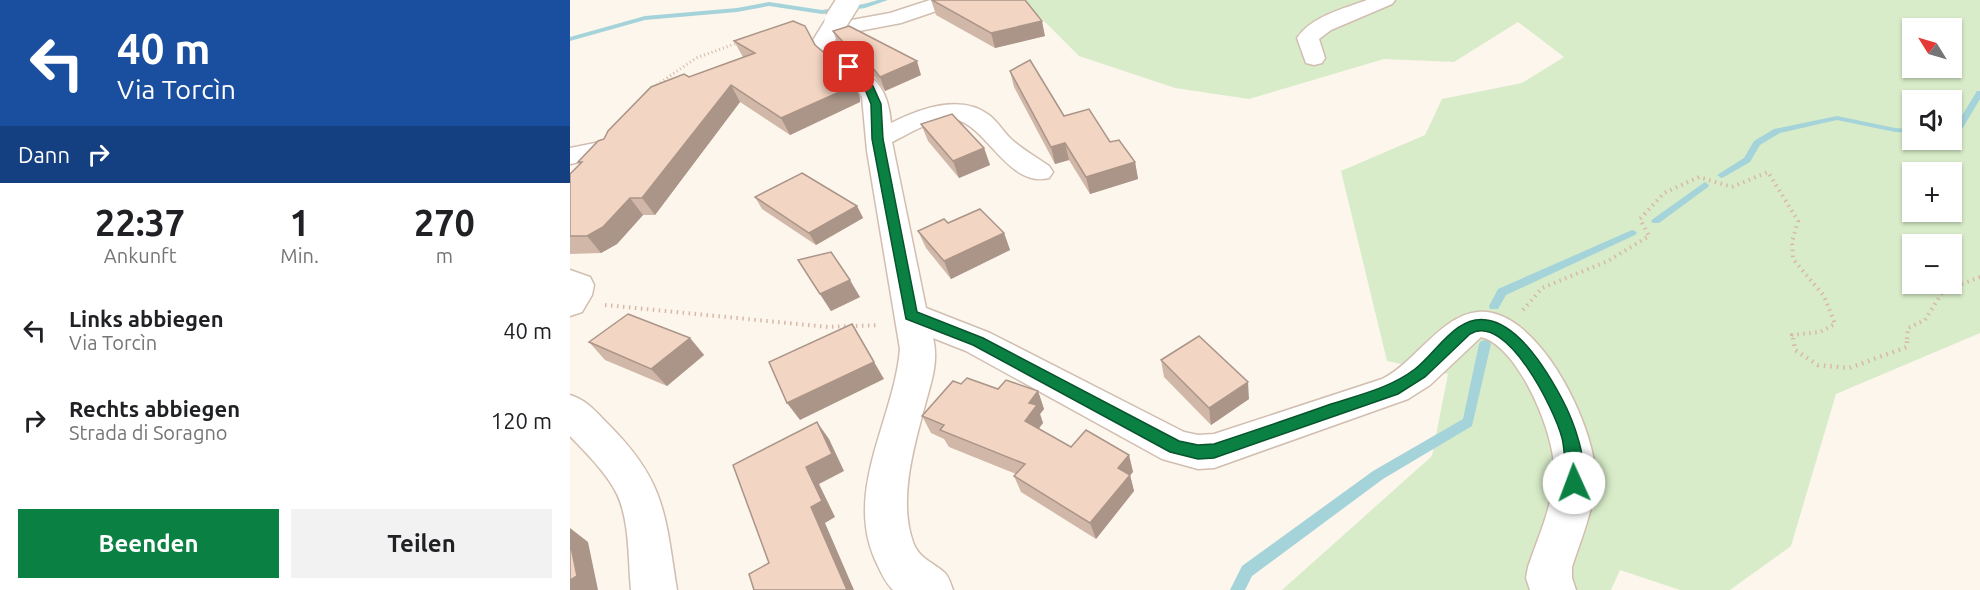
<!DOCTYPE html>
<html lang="de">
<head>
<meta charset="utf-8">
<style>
	:root { --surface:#fff; --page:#f2f2f2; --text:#202124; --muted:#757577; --accent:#0b8043 }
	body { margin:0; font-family:Ubuntu,sans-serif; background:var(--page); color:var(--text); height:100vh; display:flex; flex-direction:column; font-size:22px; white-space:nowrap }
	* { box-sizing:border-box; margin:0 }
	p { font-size:20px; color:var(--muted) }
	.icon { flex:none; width:33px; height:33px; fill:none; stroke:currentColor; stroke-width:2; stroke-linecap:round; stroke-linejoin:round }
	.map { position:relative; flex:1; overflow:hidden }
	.drawer { display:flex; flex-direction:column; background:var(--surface); width:570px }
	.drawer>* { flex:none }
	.hud { background:#1a4fa0; color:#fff; overflow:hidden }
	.needle { width:39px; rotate:307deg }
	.buttons { position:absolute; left:1332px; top:18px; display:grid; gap:12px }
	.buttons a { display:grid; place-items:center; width:60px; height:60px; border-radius:0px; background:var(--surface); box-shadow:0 2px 4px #0004; font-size:30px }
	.pin { position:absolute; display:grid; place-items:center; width:51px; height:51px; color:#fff; margin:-26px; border-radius:12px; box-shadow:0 3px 9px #0006 }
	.me { position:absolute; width:66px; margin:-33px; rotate:358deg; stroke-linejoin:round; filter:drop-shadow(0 0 4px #0008) }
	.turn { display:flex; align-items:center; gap:21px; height:126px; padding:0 18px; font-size:27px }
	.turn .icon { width:78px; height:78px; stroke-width:2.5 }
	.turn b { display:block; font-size:42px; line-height:51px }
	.then { display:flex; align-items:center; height:57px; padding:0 18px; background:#0003; gap:12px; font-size:22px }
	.eta { display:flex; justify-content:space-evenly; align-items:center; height:102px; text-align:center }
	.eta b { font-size:36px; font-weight:700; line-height:42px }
	.cta { display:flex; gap:12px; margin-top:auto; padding:12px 18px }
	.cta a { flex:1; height:69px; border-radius:0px; background:var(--accent); color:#fff; font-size:24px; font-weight:700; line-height:69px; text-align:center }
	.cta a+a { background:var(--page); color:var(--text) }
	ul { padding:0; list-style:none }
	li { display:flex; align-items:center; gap:18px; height:90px; padding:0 18px }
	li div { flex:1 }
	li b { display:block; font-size:22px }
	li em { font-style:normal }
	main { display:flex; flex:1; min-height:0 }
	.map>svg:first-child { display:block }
</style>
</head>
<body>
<main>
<section class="drawer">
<div class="hud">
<div class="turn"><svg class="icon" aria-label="left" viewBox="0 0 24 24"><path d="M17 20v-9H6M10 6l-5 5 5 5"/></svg><div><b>40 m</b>Via Torcìn</div></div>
<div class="then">Dann<svg class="icon" aria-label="right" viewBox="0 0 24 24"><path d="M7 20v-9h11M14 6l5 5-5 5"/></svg></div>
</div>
<div class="eta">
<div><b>22:37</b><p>Ankunft</p></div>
<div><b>1</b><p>Min.</p></div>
<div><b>270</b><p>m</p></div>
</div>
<ul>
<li><svg class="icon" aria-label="left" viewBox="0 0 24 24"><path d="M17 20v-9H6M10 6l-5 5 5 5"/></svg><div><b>Links abbiegen</b><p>Via Torcìn</p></div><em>40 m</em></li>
<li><svg class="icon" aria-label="right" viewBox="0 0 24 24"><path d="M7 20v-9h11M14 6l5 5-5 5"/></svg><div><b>Rechts abbiegen</b><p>Strada di Soragno</p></div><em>120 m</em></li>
</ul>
<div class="cta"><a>Beenden</a><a>Teilen</a></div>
</section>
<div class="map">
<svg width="1410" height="590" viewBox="0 0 1410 590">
	<rect width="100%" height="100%" fill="#fdf6ec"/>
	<path fill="#d8ecc9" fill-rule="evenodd" d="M453 0H1410V333L1266 394 1221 546 1160 590H1110L1050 570 1041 590H712L862 456 878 374 817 361 771 171 855 135 872 99 952 83 994 57 948 22 884 62 814 59 679 99 605 88 509 56ZM1342 28H1382V68H1342ZM1342 100H1382V140H1342ZM1342 172H1382V212H1342ZM1342 244H1382V284H1342Z"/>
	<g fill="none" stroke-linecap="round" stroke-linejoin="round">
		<g fill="#a5d3da" fill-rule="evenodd">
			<path d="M308 0H318L295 8 252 14 199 6 167 12 75 20 0 41V37L75 16 167 8 199 2 252 10 294 4Z"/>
			<path d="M1407 91H1410V99L1388 136H1382V132Z"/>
			<path d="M1267 116 1325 128 1342 129V133L1325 132 1267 120 1210 133 1190 145 1180 162 1154 177 1151 178 1147 175 1174 158 1184 141 1204 129Z"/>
			<path d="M1135 182 1139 185 1138 187 1089 223H1083L1081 221 1083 219Z"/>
			<path d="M1062 230 1065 231 1067 233 1065 235 936 295 928 309H920L919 306 928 289Z"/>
			<path d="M915 340 919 341 921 344 902 426 813 479 682 576 675 590H660L672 566 803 471 893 419 909 344 911 341Z"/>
		</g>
		<g stroke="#d1beb0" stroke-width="3">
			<g id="minor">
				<path d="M360 0H390L387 4 331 23 268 35 265 40 267 47C293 77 317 74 321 123 349 109 390 93 419 115 427 121 433 131 441 139 452 149 466 157 479 166L483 172 479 178C436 189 414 117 379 119 359 121 340 133 322 142L356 308 420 333 614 432 628 435 644 434 812 379C845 363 871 315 908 312 967 307 1022 421 1025 470 1027 502 1012 536 1002 567V578L1006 590H960L956 578 958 567C968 537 983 506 984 474 987 438 949 346 911 337L860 385 838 399 644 468 628 469 592 459 396 351 363 338C369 361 361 383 355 405 344 446 328 500 343 542 349 559 363 562 375 573 379 577 381 585 383 590H323C316 583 312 575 308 566 271 494 324 421 330 349L297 151 292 97 285 86 254 59 243 40 258 16 266 15 274 16 276 21 320 13Z"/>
				<path d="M797 0H825L822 4 761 30 749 39 755 58 752 63 744 65 736 63 727 38C742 16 773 9 797 0Z"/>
				<path d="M35 141 44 143 48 149 44 155 0 164V148Z"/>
				<path d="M0 270 20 277 24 285 22 295 12 312 0 316Z"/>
				<path d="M0 395C17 400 26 412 39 425 96 482 95 515 107 590H61C58 559 60 522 47 494 36 472 16 453 0 436Z"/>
			</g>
		</g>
		<path stroke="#d9b8a5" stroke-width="3" stroke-dasharray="1 3" stroke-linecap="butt" d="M87 85 126 58 170 42"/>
		<g stroke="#d9b8a5" stroke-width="4" stroke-dasharray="1.5 4.5" stroke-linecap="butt">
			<path d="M35 305 258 327 309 325"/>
			<path d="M953 310 972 288 1038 261 1079 236 1070 219 1094 193 1129 177 1162 187 1198 172 1228 221 1222 242 1223 259 1254 296 1265 324 1250 332 1222 335 1223 339"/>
			<path d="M1337 339 1338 328 1355 320 1373 291 1410 277"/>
		</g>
		<path stroke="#d9b8a5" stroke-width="4.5" stroke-dasharray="1.5 5" stroke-linecap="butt" d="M1223 338 1225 350 1248 365 1279 368 1337 347V338"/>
		<use href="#minor" fill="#fff" fill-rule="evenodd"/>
		<g stroke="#d1beb0" stroke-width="26" stroke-linecap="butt">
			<path id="minor-bridge" d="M266 21 278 2"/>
		</g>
		<use href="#minor-bridge" stroke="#fff" stroke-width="23"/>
	</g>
	<g fill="#d1b7a8">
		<path d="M361 0 475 36 425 48 366 15Z"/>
		<path d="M263 31 351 75 315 91 304 76 278 55 268 44Z"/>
		<path d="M164 41 245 45 283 81 290 98V102L220 135 170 102 85 215H73L47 244 31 253 0 254V174L10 164 8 162 34 139 119 77 173 57Z"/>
		<path d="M440 71 494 116 540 142 565 162 568 179 520 194 499 160 485 164 444 87Z"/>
		<path d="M351 124 414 148 420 165 389 178 358 141Z"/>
		<path d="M185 197 287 206 293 218 246 245 192 209Z"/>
		<path d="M378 223 434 233 440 250 381 279 356 248 348 231Z"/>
		<path d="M228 260 290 297 261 311Z"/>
		<path d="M120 338 134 355 97 386 35 360 19 342Z"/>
		<path d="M591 360 679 399 641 425 594 377Z"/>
		<path d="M391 384 428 389 468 391 474 409 470 414 473 423 468 428 501 447 559 455 563 472 560 475 564 491 526 539 451 492 444 476 446 474 379 447 374 439 361 433 352 416Z"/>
	</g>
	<g fill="#aa9588">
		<path d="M472 21 475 36 425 48 421 33Z"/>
		<path d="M347 61 351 75 315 91 310 77Z"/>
		<path d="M283 81 290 98V102L220 135 211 118Z"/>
		<path d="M161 85 170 102 85 215 72 198Z"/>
		<path d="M495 143 499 160 485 164 481 147Z"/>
		<path d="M414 148 420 165 389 178 383 161Z"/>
		<path d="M565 162 568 179 520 194 516 177Z"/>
		<path d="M60 198 73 215 47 244 31 253 17 236Z"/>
		<path d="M287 206 293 218 246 245 239 233Z"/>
		<path d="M434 233 440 250 381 279 374 261Z"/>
		<path d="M280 280 290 297 261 311 250 294Z"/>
		<path d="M282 324 314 379 230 420 217 403Z"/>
		<path d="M120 338 134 355 97 386 81 369Z"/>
		<path d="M678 382 679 399 641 425 639 408Z"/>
		<path d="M468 391 474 409 470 414 473 423 462 438 455 421 459 403Z"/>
		<path d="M247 422 259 439 274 471 249 484 265 517 255 523 284 590H277L241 507 236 467Z"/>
		<path d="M559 455 563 472 560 475 564 491 526 539 520 523 548 468Z"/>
		<path d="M0 528 18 542 28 590H0Z"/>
	</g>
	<g fill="#f3d5c3" stroke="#aa9588" stroke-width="1.5">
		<path d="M362 0H455L472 21 421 33Z"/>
		<path d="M223 21 235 26 245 45 276 71 283 81V86L211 118 161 85 72 198H60L33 227 17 236H0V174L12 162H8L28 141 34 139 38 131 81 87 114 74 119 77 185 53 164 41Z"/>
		<path d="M279 26 347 61 310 77 299 63 273 42 263 31Z"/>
		<path d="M460 60 494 116 519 109 540 142 549 140 565 162 516 177 495 143 481 147 440 71Z"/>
		<path d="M382 114 414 148 383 161 351 124Z"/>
		<path d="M232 173 287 206 239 233 185 197Z"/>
		<path d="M410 209 434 233 374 261 348 231 374 219 378 223Z"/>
		<path d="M261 252 280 280 250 294 228 260Z"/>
		<path d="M58 314 120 338 81 369 19 342Z"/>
		<path d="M282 324 304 362 217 403 199 362Z"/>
		<path d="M629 336 678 382 639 408 591 360Z"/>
		<path d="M397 378 428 389 436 380 468 391 459 403 467 405 455 421 501 447 516 430 559 455 548 468 560 475 520 523 444 476 455 464 370 430 374 425 352 416 383 381 391 384Z"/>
		<path d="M247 422 262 454 236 467 252 501 241 507 277 590H184L179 574 199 563 163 465Z"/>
		<path d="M0 542 7 576 0 580Z"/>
	</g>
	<path fill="#0b8043" stroke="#07532c" stroke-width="1.5" d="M275 65H282L302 84 311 104 313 139 347 312 413 338 609 441 628 445 644 444C683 431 722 418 761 404 789 395 820 388 845 369 866 353 887 314 917 320 950 325 977 371 991 397 1003 419 1021 465 1010 488L1004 491 998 488C994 479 996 452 992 438 985 411 937 312 900 334L855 377 828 394 644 458 628 459 600 452 403 345 336 319 302 139 301 104 294 87 275 69Z"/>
</svg>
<div class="buttons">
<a><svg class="needle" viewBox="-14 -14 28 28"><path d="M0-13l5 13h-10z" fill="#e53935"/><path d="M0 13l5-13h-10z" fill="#757577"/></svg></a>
<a><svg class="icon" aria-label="sound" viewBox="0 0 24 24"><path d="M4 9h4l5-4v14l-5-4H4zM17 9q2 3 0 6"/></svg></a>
<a>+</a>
<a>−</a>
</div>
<div class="pin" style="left:279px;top:67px;background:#d93025"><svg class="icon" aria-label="arrive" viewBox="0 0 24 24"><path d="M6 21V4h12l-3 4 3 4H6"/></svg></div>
<svg class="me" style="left:1004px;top:483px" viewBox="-20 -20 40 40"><circle r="19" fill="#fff"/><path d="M0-13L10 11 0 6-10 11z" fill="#0b8043"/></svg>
</div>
</main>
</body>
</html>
